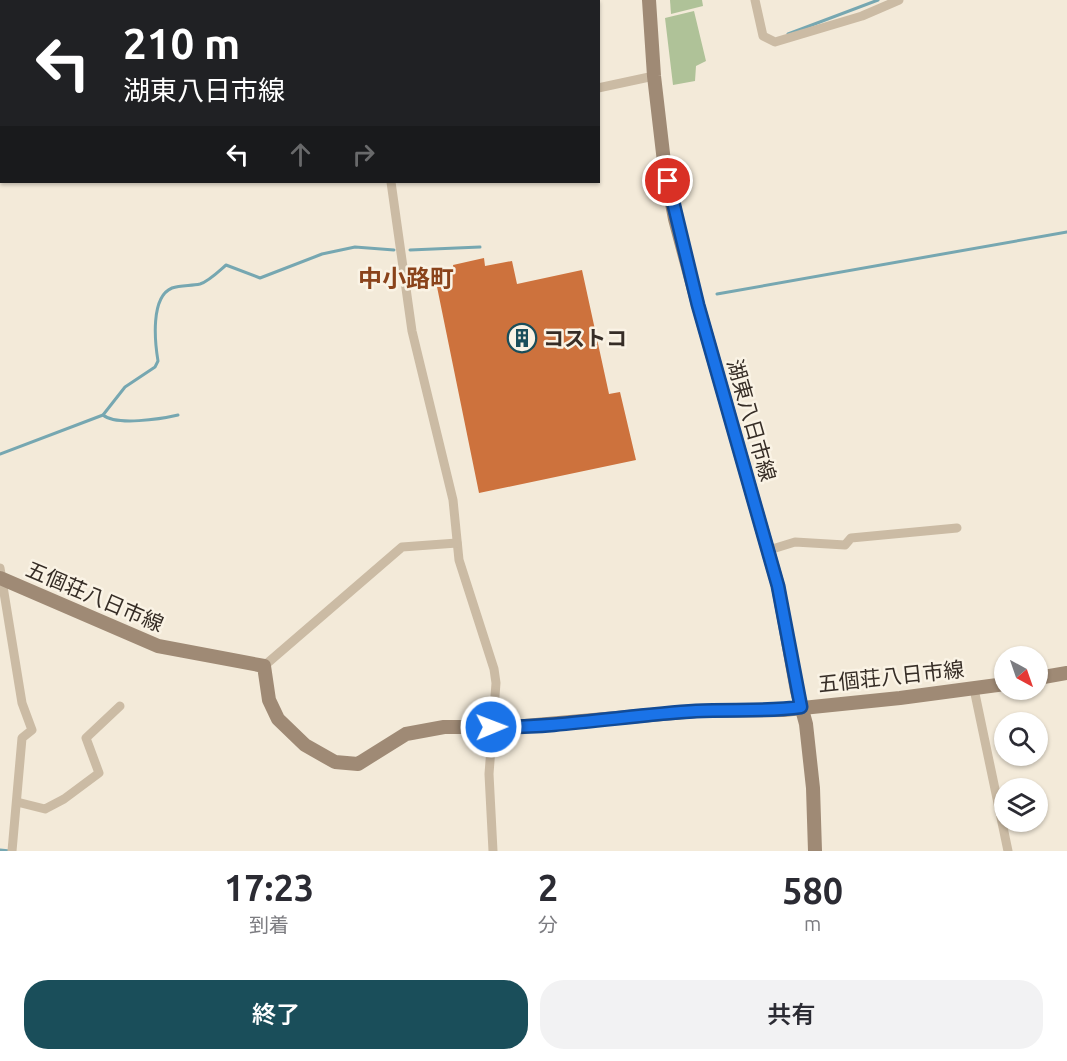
<!DOCTYPE html>
<html lang="ja">
<head>
<meta charset="utf-8">
<style>
	:root { --surface:#fff; --page:#f2f2f3; --text:#2b2b33; --muted:#7c7c81; --accent:#1a4e5a }
	body { margin:0; font-family:Ubuntu,"Noto Sans JP",sans-serif; background:var(--page); color:var(--text); height:100vh; display:flex; flex-direction:column; font-size:22px; white-space:nowrap }
	* { box-sizing:border-box; margin:0 }
	p { font-size:20px; color:var(--muted) }
	.icon { flex:none; width:33px; height:33px; fill:none; stroke:currentColor; stroke-width:2; stroke-linecap:round; stroke-linejoin:round }
	.map { position:relative; height:851px; overflow:hidden }
	.details { display:flex; flex-direction:column; background:var(--surface); flex:1 }
	.details>* { flex:none }
	.banner { position:absolute; left:0px; top:0px; width:600px; height:183px; box-shadow:0 2px 4px #0004; background:#202124; color:#fff; overflow:hidden }
	.needle { width:39px; rotate:140deg }
	.buttons { position:absolute; left:994px; top:646px; display:grid; gap:12px }
	.buttons a { display:grid; place-items:center; width:54px; height:54px; border-radius:50%; background:var(--surface); box-shadow:0 2px 4px #0004; font-size:30px }
	.pin { position:absolute; display:grid; place-items:center; width:51px; height:51px; color:#fff; margin:-26px; border:3px solid #fff; border-radius:50%; box-shadow:0 2px 6px #0007 }
	.me { position:absolute; width:66px; margin:-33px; rotate:89deg; stroke-linejoin:round; filter:drop-shadow(0 0 4px #0008) }
	.turn { display:flex; align-items:center; gap:21px; height:126px; padding:0 24px; font-size:27px }
	.turn .icon { width:78px; height:78px; stroke-width:2.5 }
	.turn b { display:block; font-size:42px; line-height:51px }
	.lanes { display:flex; align-items:center; height:57px; padding:0 24px; background:#0003; justify-content:center; gap:30px; direction:ltr }
	.lanes .off { opacity:.35 }
	.eta { display:flex; justify-content:space-evenly; align-items:center; height:102px; text-align:center }
	.eta b { font-size:36px; font-weight:600; line-height:42px }
	.primary-button { display:flex; gap:12px; margin-top:auto; padding:12px 24px }
	.primary-button a { flex:1; height:69px; border-radius:24px; background:var(--accent); color:#fff; font-size:24px; font-weight:600; line-height:69px; text-align:center }
	.primary-button a+a { background:var(--page); color:var(--text) }
	.map>svg:first-child { display:block }
</style>
</head>
<body>
<div class="map">
<svg width="1067" height="851" viewBox="0 0 1067 851">
	<rect width="100%" height="100%" fill="#f3ead9"/>
	<g fill="#afc298">
		<path d="M670 0H702L703 6 671 14Z"/>
		<path d="M694 11 706 61 696 66 695 81 673 85 665 18Z"/>
	</g>
	<g fill="none" stroke-linecap="round" stroke-linejoin="round">
		<g stroke="#76a7b1" stroke-width="3">
			<path d="M788 34 878 0"/>
			<path d="M410 250 480 247"/>
			<path d="M717 294 1067 232"/>
			<path d="M103 415C116 426 161 419 178 415"/>
			<path d="M0 454 103 415 125 387 155 367 158 361C155 343 150 297 172 288 181 285 191 286 200 284 209 281 219 271 226 265L260 278 322 254 355 247 394 250"/>
			<path d="M0 850 10 851"/>
		</g>
	</g>
	<path fill="#cd723d" d="M484 258 485 266 512 261 517 284 582 270 609 394 620 392 636 460 479 493 435 277 454 273 453 265Z"/>
	<g fill="none" stroke-linecap="round" stroke-linejoin="round">
		<g stroke="#cbbba4" stroke-width="9">
			<path d="M197 0 198 2"/>
			<path d="M312 0V2"/>
			<path d="M386 0V2"/>
			<path d="M498 0V2"/>
			<path d="M755 0 763 36 775 42 862 16 899 0"/>
			<path d="M446 2V0"/>
			<path d="M548 2 549 0"/>
			<path d="M0 22 2 35"/>
			<path d="M0 86H2"/>
			<path d="M598 88 654 76"/>
			<path d="M391 182 412 331 453 500 459 560 494 669 496 683 489 774 493 851"/>
			<path d="M769 550 795 542 845 545 851 538 957 528"/>
			<path d="M0 568 22 703 32 730 22 738 12 851"/>
			<path d="M264 666 402 547 457 543"/>
			<path d="M974 689 1008 851"/>
			<path d="M17 802 45 809 64 799 99 773 86 738 120 706"/>
		</g>
		<g stroke="#9f8a75" stroke-width="14">
			<path d="M649 0 654 76 664 162 675 219 698 305 778 586 797 691 806 724 813 788 815 851"/>
			<path d="M0 578 158 646 264 666 269 700 278 719 305 745 335 762 358 764 406 734 444 727H513L697 711 783 710 900 698 1005 684"/>
			<path d="M1038 678 1067 673"/>
		</g>
	</g>
	<g fill="none" stroke-linecap="round" stroke-linejoin="round">
		<g stroke="#114b97" stroke-width="15">
			<path id="route" d="M491 727C560 728 628 715 696 711 731 709 766 712 801 707L778 586 698 305 668 181"/>
		</g>
		<use href="#route" stroke="#1a73e8" stroke-width="10"/>
	</g>
	<defs>
		<g id="building-ring" transform="scale(1.5)"><circle r="9.5" fill="#faf3e5" stroke="#1a4e5a" stroke-width="1.5"/><path d="M-4-6H4V6H1V3H-1V6H-4ZM-2.5-4.3h1.7v1.8h-1.7ZM.8-4.3h1.7v1.8H.8ZM-2.5-1h1.7V.8h-1.7ZM.8-1h1.7V.8H.8Z" fill="#1a4e5a"/></g>
	</defs>
	<g fill-rule="evenodd">
		<use href="#building-ring" x="522" y="338"/>
	</g>
	<g text-anchor="middle" dominant-baseline="central" stroke-width="5" stroke-linejoin="round" paint-order="stroke">
		<g font-size="21" font-weight="bold" fill="#362d26" stroke="#faf3e5" text-anchor="start">
			<text x="543" y="338">コストコ</text>
		</g>
		<g font-size="21" fill="#362d26" stroke="#faf3e5">
			<text transform="translate(752 420) rotate(74)">湖東八日市線</text>
			<text transform="translate(95 596) rotate(23)">五個荘八日市線</text>
			<text transform="translate(891 676) rotate(-6)">五個荘八日市線</text>
		</g>
		<g font-size="24" font-weight="bold" fill="#8a431b" stroke="#faf3e5">
			<text x="406" y="278">中小路町</text>
		</g>
	</g>
</svg>
<div class="buttons">
<a><svg class="needle" viewBox="-14 -14 28 28"><path d="M0-13l5 13h-10z" fill="#e53935"/><path d="M0 13l5-13h-10z" fill="#7c7c81"/></svg></a>
<a><svg class="icon" aria-label="search" viewBox="0 0 24 24"><circle cx="10" cy="10" r="6"/><path d="M15 15l6 6"/></svg></a>
<a><svg class="icon" aria-label="layers" viewBox="0 0 24 24"><path d="M12 4l9 5-9 5-9-5zM3 14l9 5 9-5"/></svg></a>
</div>
<div class="pin" style="left:668px;top:181px;background:#d93025"><svg class="icon" aria-label="arrive" viewBox="0 0 24 24"><path d="M6 21V4h12l-3 4 3 4H6"/></svg></div>
<svg class="me" style="left:491px;top:727px" viewBox="-20 -20 40 40"><circle r="17" fill="#1a73e8" stroke="#fff" stroke-width="3"/><path d="M0-11L8 9 0 5-8 9z" fill="#fff"/></svg>
<div class="banner">
<div class="turn"><svg class="icon" aria-label="left" viewBox="0 0 24 24"><path d="M17 20v-9H6M10 6l-5 5 5 5"/></svg><div><b>210 m</b>湖東八日市線</div></div>
<div class="lanes"><svg class="icon" aria-label="left" viewBox="0 0 24 24"><path d="M17 20v-9H6M10 6l-5 5 5 5"/></svg><svg class="icon off" aria-label="ahead" viewBox="0 0 24 24"><path d="M12 20V5M6 11l6-6 6 6"/></svg><svg class="icon off" aria-label="right" viewBox="0 0 24 24"><path d="M7 20v-9h11M14 6l5 5-5 5"/></svg></div>
</div>
</div>
<section class="details">
<div class="eta">
<div><b>17:23</b><p>到着</p></div>
<div><b>2</b><p>分</p></div>
<div><b>580</b><p>m</p></div>
</div>
<div class="primary-button"><a>終了</a><a>共有</a></div>
</section>
</body>
</html>
